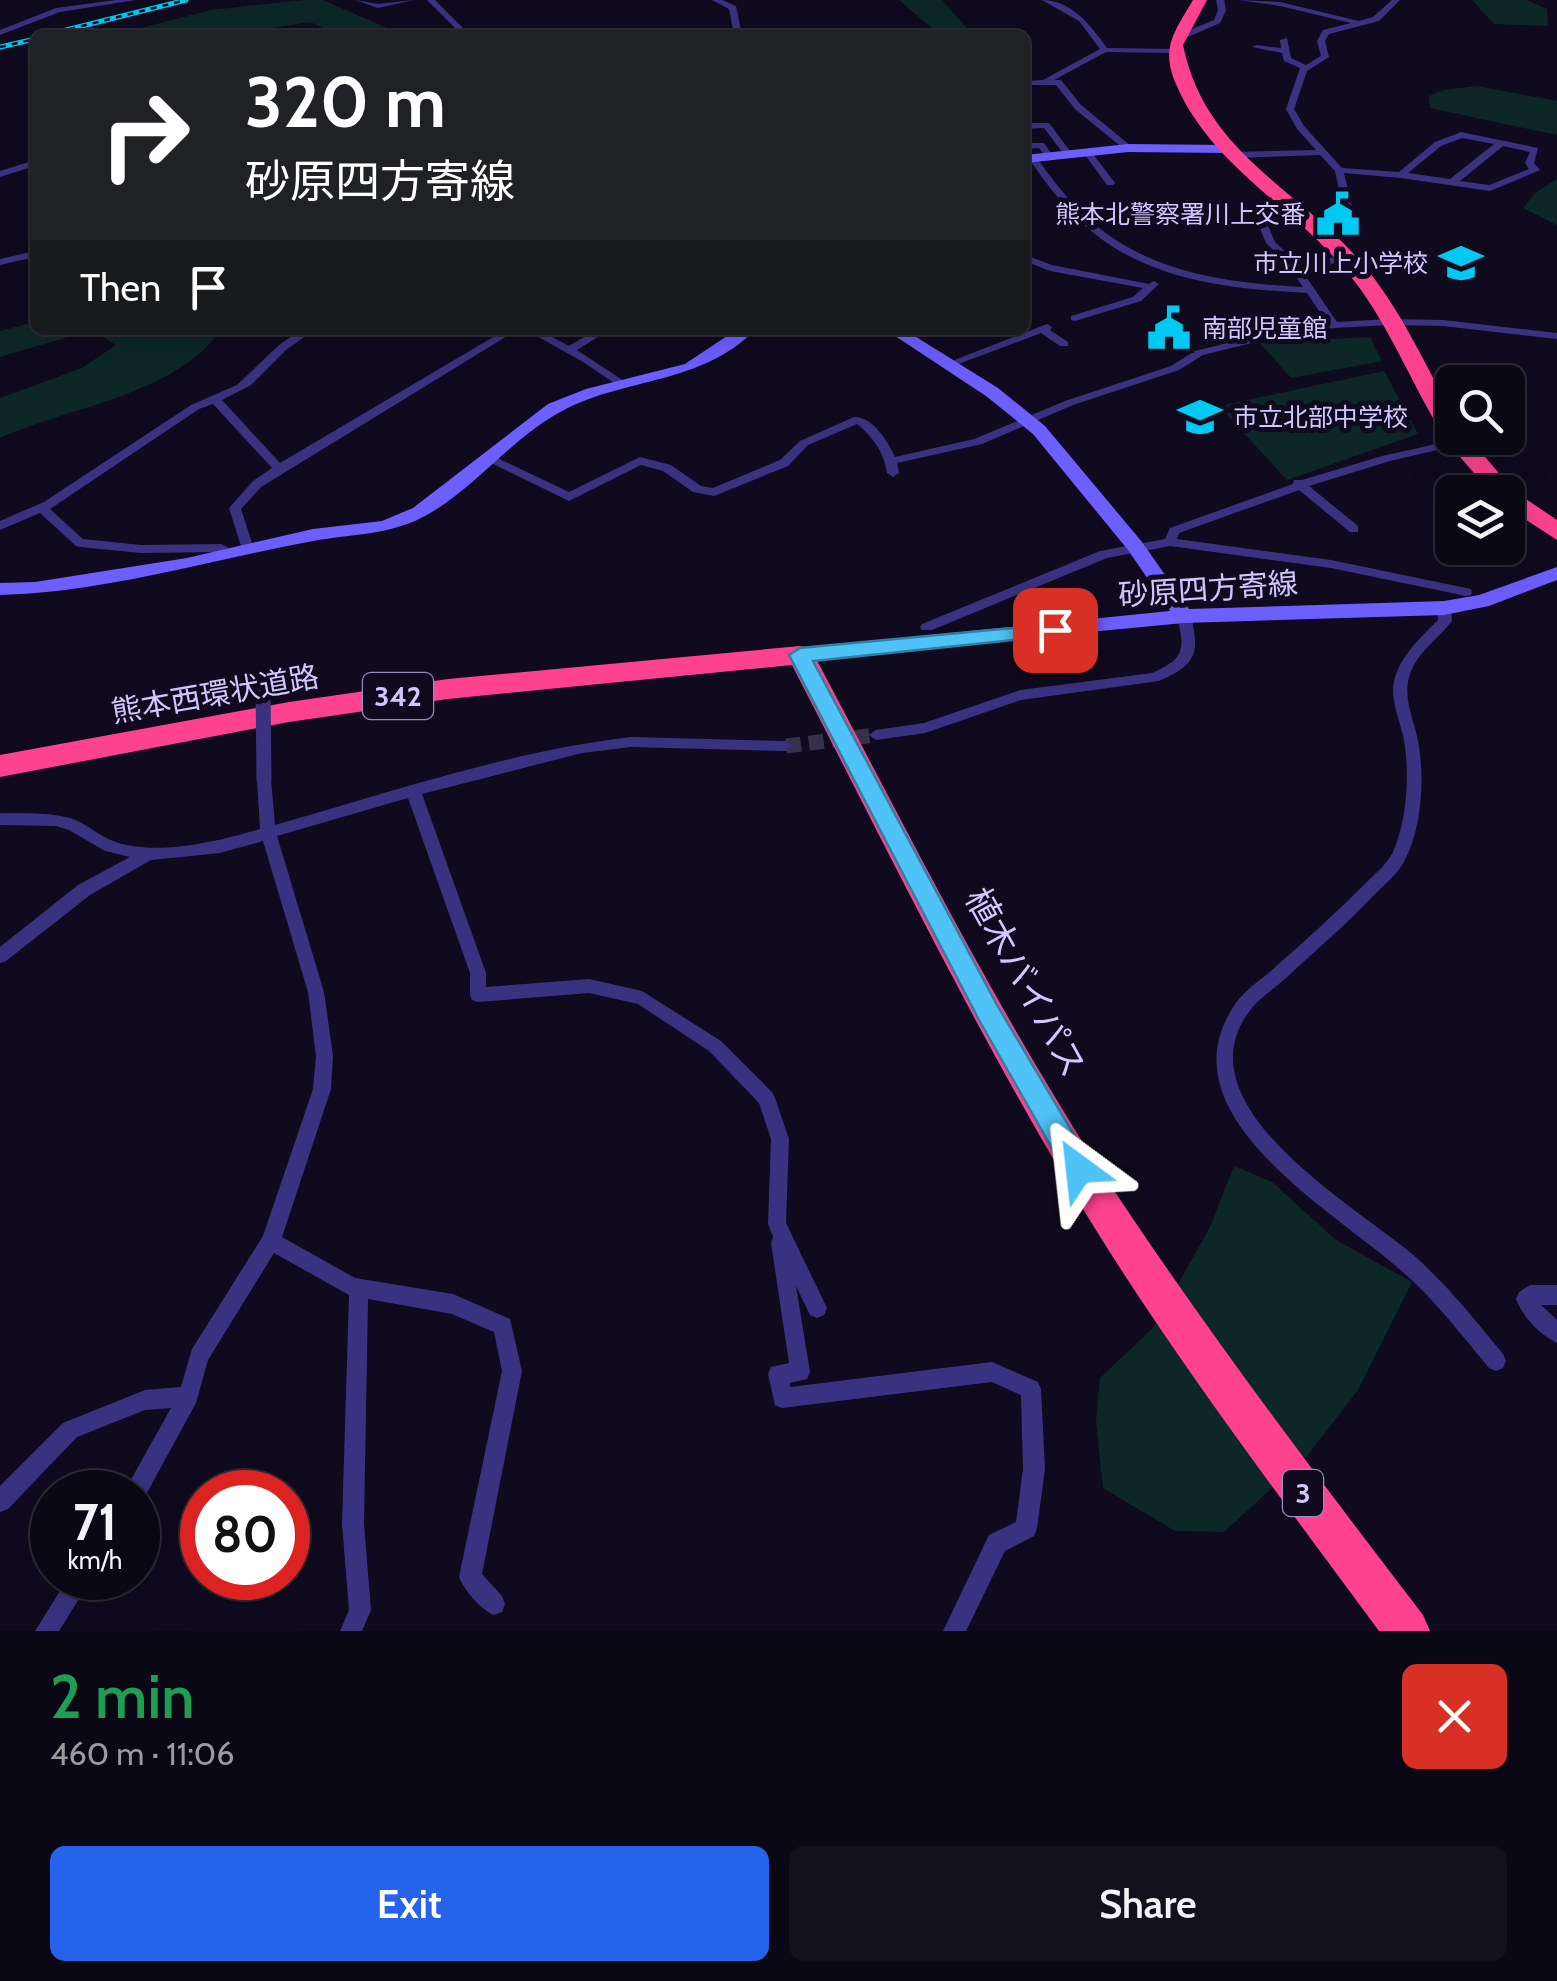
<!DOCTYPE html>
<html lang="en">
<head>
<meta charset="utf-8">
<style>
	:root { --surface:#0b0816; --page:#14111f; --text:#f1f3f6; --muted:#9a9aa1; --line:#2b2935; --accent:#2563eb }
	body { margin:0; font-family:Cabin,"Noto Sans JP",sans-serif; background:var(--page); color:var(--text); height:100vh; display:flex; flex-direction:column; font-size:38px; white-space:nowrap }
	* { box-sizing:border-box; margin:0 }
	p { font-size:32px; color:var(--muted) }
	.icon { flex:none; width:55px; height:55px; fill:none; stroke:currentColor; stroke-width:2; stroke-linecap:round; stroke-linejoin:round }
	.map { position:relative; height:1631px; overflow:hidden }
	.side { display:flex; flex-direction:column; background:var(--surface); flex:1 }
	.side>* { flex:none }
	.top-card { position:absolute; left:30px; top:30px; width:1000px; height:305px; border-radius:15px; box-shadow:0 10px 40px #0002,0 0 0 2px var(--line); background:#202124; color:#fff; overflow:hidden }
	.fabs { position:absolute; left:1435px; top:365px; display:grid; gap:20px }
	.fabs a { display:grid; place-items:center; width:90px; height:90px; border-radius:15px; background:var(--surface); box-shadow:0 10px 40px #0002,0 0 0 2px var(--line); font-size:50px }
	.speed { position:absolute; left:30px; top:1470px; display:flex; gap:20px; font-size:50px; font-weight:700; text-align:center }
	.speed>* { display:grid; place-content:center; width:130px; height:130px; border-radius:50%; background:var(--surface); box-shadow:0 10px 40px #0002,0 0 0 2px var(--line); line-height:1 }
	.speed small { font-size:25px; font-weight:400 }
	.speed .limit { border:15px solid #d22; background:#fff; color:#111 }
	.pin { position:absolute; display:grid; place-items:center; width:85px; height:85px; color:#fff; margin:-42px; border-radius:20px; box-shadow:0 5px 15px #0006 }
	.me { position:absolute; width:110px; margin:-55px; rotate:330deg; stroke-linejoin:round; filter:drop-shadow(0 0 8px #0008) }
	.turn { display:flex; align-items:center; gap:35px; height:210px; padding:0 50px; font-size:45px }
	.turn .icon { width:130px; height:130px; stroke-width:2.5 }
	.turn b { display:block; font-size:70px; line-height:85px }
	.then { display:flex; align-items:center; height:95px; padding:0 50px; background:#0003; gap:20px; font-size:38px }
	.round { display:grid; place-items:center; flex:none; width:105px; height:105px; border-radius:15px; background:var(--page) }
	.overview { display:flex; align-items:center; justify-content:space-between; height:170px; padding:0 50px }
	h1 { font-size:60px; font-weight:600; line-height:75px; color:#1e9e55 }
	.cta { display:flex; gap:20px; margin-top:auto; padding:20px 50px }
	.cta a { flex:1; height:115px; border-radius:15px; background:var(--accent); color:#fff; font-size:40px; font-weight:600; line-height:115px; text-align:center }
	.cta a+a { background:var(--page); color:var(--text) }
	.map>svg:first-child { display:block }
</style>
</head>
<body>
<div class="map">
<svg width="1557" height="1631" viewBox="0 0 1557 1631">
	<rect width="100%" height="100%" fill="#0f0a1e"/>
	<g fill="#0d2728">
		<path d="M303 0H323L403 35H339L310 22 229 35H114L211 10Z"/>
		<path d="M899 0H942L973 35H940Z"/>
		<path d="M1472 0H1527L1547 9 1548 26 1494 24Z"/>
		<path d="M1477 86 1557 101V135L1430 108 1429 96 1444 90Z"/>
		<path d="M1557 179V225L1523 208 1535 193Z"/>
		<path d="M35 322V330H92L0 357V331Z"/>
		<path d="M93 330H220C180 393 66 408 0 438V398L82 368 116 345Z"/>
		<path d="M1370 337 1382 361 1291 378 1260 343Z"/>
		<path d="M1384 371 1418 434 1287 480 1219 406Z"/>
		<path d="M1234 1166 1272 1182 1336 1240 1412 1282 1358 1390 1307 1456 1224 1532 1175 1531 1103 1488 1096 1421 1100 1378 1154 1327 1210 1227Z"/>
	</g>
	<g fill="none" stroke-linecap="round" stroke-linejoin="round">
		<path stroke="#36304b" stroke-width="15" stroke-dasharray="15 8" stroke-linecap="butt" d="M786 746 876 735"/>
		<g fill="#3a3280" fill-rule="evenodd">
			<path d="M116 0H136L60 12 0 35V30L56 8Z"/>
			<path d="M355 0 378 4 414 0 378 8Z"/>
			<path d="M427 0H435L470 35H462Z"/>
			<path d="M712 0H722L736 6 742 35H734L729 9Z"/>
			<path d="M1042 0C1072 0 1091 26 1107 48L1175 49 1179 51 1175 53 1106 52 1054 80H1061L1081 105 1131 146V150H1125L1075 109 1056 85H1025V81L1043 80 1100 49 1079 21Z"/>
			<path d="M1216 0H1224L1226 10 1220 23 1179 41H1173V37L1214 20 1218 10Z"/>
			<path d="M1238 0 1280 2 1359 21 1373 17 1392 0H1400L1379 21 1329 34 1325 41 1329 57 1307 71 1294 109 1304 126 1342 168 1399 172 1435 142 1461 132 1538 148 1534 163 1540 170 1490 191 1401 178 1344 173 1357 227 1331 240H1325V236L1347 226 1335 171 1320 155 1232 158 1228 155 1232 152 1316 150 1297 129 1286 109 1300 68 1284 61 1282 53 1252 47 1256 45 1281 48 1280 40 1287 38 1291 58 1306 65 1321 56 1317 41 1323 30 1351 23 1280 6ZM1462 138 1494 144 1450 179 1408 173 1441 146ZM1503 146 1530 152 1525 163 1529 169 1489 185 1460 181Z"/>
			<path d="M1025 123H1049L1073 155 1066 157 1044 128 1025 129Z"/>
			<path d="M1025 143H1044L1054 157 1047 159 1039 148 1025 149Z"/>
			<path d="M1084 150H1090L1115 183 1113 185H1107L1083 152Z"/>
			<path d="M1030 157H1036C1053 180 1070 203 1092 222 1151 273 1227 283 1303 287L1287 264 1266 243 1256 219 1295 209 1298 210V214L1266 221 1275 242 1293 259 1348 257 1353 260 1348 263 1298 265 1337 322 1389 319 1443 320 1557 333V339L1443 326 1389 325 1334 328 1280 336 1203 355 1179 370 1073 405 982 444 897 463 899 473 893 477 887 473C884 452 873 437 857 424L808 445 788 466 714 496 693 492 663 471 641 465 569 501 481 458 487 454 491 455 569 492 640 457 671 465 701 486 713 488 780 460 800 441 854 417C873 417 887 440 895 457L974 439 1065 401 1171 366 1195 351 1280 330 1327 323 1307 293C1228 289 1144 280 1083 224 1062 205 1045 182 1029 159Z"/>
			<path d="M35 160V166L0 177V171Z"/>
			<path d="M35 251V257L0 265V259Z"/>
			<path d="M1025 255 1052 265 1149 284 1154 281 1159 284 1141 301 1075 321 1071 320V316L1133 297 1143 288 1050 271 1025 261Z"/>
			<path d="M1047 324 1052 327 1050 330 1068 342V346H1060L1041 333 953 366 944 364Z"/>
			<path d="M301 330H314L286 350 251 385 222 400 280 463 505 330H517L261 487 241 509 254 549 252 552 248 553 242 549 229 508 253 481 272 468 213 404 199 409 50 509 83 539 141 545 221 544 235 551V557H227L219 552 141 553 80 547 76 546 40 513 0 530V521L44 502 191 405 237 385 279 345Z"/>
			<path d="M526 330H539L569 346 596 330H609L577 350 630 385 624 388 620 387 583 362Z"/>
			<path d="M1459 439 1465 442 1463 444 1390 461 1309 486 1358 526V532H1350L1299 490 1179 533 1177 539 1331 560 1466 588 1471 589 1472 592 1471 595 1466 596 1331 568 1170 546 1107 558 932 630H922L920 627 922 624 1100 551 1165 539 1170 528 1293 484 1294 480H1302L1382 456Z"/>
			<path d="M1444 604 1451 608 1452 621C1438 639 1417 653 1410 674 1402 697 1414 719 1418 741 1425 778 1422 826 1405 860 1398 874 1385 884 1375 894 1347 924 1316 950 1286 978 1275 988 1262 996 1252 1008 1175 1102 1352 1204 1411 1253 1446 1283 1474 1319 1503 1354L1506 1361 1503 1368 1496 1371 1489 1368C1460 1333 1432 1296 1397 1267 1328 1207 1155 1109 1239 999 1249 987 1262 979 1273 969 1306 940 1338 911 1368 881 1377 872 1387 864 1393 852 1407 820 1410 775 1404 740 1400 720 1390 701 1394 681 1400 656 1421 637 1438 620L1437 608Z"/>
			<path d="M1184 612 1191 616C1200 654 1196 665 1159 681L1021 700 925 733 876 740 869 735 876 730 924 723 1020 690 1152 673C1185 659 1185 649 1177 616Z"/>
			<path d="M631 737 786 741 793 746 786 751 631 747 582 753 422 794 486 973V987L589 979 642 991 721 1041 772 1092 775 1098 789 1139 786 1223 827 1308 824 1315 817 1318 810 1315 796 1286 810 1372 807 1379 790 1383V1387L992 1362 1038 1382 1041 1389 1045 1469 1037 1528 1034 1536 1005 1551 966 1631H943L989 1535 1016 1522 1023 1469 1021 1395 992 1382 782 1408 775 1405 768 1374 771 1367 789 1363 771 1243 773 1237 768 1224 771 1139 759 1103 709 1051 638 1004 589 993 478 1002 472 1000 470 995V973L408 798 277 836 324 992 333 1056 331 1089 282 1237 355 1278 453 1294 510 1319 522 1371 482 1574 502 1596 505 1604 502 1612 494 1615C480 1609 465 1591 459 1577L502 1371 494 1332 452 1314 368 1299 364 1524 371 1610 362 1631H340L349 1610 342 1524 349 1295 274 1253 208 1360 196 1403 143 1500 138 1502V1492H124L171 1408 145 1410 77 1437 8 1509 0 1512V1486L63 1423 145 1390 181 1387 192 1349 263 1236 313 1089 316 1056 308 992 263 841 220 853 151 860 90 895 6 961 0 963V947L78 885 130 857 105 851 69 830 56 826 0 825V813C26 814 54 811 78 821 90 827 100 836 113 841 154 857 219 841 260 829L257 780 264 774 271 780 275 825C392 792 510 751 631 737Z"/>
			<path d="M1530 1285H1557V1305H1541L1557 1320V1343C1539 1334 1523 1317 1516 1299L1519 1292Z"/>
			<path d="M68 1578H92L59 1631H35Z"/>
		</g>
		<g fill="#6d5eff" fill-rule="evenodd">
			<path d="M1128 144 1226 145 1233 149 1226 153 1128 152 1025 163V155Z"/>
			<path d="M736 330H755C700 385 626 377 562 411 511 438 474 490 423 517 389 535 351 534 313 541 209 560 107 592 0 595V583L35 582 187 558 313 529 382 521 413 508 548 404 586 389 685 364Z"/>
			<path d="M886 330H905L998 388 1045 426 1142 542 1189 609 1444 601 1479 595 1557 567V580L1489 606 1444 615 1184 623 793 660 790 655 793 650 800 648 1170 611 1128 550 1033 434 986 396Z"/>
		</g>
		<g fill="#ff4290" fill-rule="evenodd">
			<path d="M1193 0H1207L1183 45C1206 158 1305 190 1370 273 1403 315 1426 366 1452 413V438H1469L1514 491 1557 520V540L1508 508V492H1491C1473 472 1452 449 1439 428 1410 380 1389 326 1355 282 1301 210 1212 169 1176 84 1160 48 1175 31 1193 0Z"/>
			<path d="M800 646 810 648 814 655C904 824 990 998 1094 1160 1196 1317 1309 1466 1423 1615L1430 1631H1379C1270 1483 1158 1337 1065 1179 966 1012 881 837 792 665L448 699 289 722 0 777V755L289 702 448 679Z"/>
		</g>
		<g stroke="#00caf2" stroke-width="5">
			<g id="rail">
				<path d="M46 35 186 0"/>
				<path d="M0 47 35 39"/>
			</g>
		</g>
		<use href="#rail" stroke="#0f0a1e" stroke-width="2.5" stroke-dasharray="6" stroke-linecap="butt"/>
		<path stroke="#3a3280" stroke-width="15" d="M263 687 264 780"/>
	</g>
	<path fill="#4fc3f7" stroke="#337fa1" stroke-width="2.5" d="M1055 624 1065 630 1062 635 813 661 997 1005 1089 1160 1093 1169 1089 1178 1079 1182 1069 1178 979 1020 789 655 800 648Z"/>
	<defs>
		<g id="civic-bare" transform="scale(3.45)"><path d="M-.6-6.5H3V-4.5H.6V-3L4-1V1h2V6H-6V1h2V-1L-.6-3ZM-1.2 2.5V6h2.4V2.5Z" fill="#00caf2" stroke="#0f0a1e" stroke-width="2.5" paint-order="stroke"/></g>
		<g id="school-bare" transform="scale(3.45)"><path d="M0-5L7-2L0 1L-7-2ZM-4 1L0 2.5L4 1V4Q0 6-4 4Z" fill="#00caf2" stroke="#0f0a1e" stroke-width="2.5" paint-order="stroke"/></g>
	</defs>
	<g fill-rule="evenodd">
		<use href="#civic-bare" x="1338" y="214"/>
		<use href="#school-bare" x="1461" y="263"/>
		<use href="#civic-bare" x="1169" y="328"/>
		<use href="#school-bare" x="1200" y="417"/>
	</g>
	<g text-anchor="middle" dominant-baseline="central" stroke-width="10" stroke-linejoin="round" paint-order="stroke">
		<g font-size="25" fill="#d1c7ff" stroke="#0f0a1e" text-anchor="end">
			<text x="1305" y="214">熊本北警察署川上交番</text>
			<text x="1428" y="263">市立川上小学校</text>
			<text x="1202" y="328" text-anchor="start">南部児童館</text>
			<text x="1233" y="417" text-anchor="start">市立北部中学校</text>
		</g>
		<g fill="#0f0a1e" stroke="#978ebc" stroke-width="2.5">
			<rect x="363" y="673" width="70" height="46" rx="8"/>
			<rect x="1283" y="1470" width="40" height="46" rx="8"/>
		</g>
		<g font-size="28" font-weight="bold" fill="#d1c7ff">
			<text x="398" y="696">342</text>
			<text x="1303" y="1493">3</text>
		</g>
		<g font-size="30" fill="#d1c7ff" stroke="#0f0a1e">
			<text transform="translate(1208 589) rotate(-4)">砂原四方寄線</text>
			<text transform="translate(215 694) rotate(-10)">熊本西環状道路</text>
		</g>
		<g font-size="35" fill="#d1c7ff" stroke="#0f0a1e">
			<text transform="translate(1026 982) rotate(61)">植木バイパス</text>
		</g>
	</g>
</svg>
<div class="fabs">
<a><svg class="icon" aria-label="search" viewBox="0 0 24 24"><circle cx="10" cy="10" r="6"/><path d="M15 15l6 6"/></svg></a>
<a><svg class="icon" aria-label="layers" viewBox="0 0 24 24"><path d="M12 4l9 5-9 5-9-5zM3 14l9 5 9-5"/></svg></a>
</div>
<div class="speed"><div>71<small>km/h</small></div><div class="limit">80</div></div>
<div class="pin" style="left:1055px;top:630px;background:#d93025"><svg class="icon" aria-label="arrive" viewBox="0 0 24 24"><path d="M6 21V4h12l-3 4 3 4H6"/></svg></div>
<svg class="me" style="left:1079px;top:1169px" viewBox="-20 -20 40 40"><path d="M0-17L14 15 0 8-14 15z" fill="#4fc3f7" stroke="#fff" stroke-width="4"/></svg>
<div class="top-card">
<div class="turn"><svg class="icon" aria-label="right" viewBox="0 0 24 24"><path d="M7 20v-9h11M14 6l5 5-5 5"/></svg><div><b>320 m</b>砂原四方寄線</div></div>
<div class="then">Then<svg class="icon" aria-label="arrive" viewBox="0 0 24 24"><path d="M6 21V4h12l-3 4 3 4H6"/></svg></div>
</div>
</div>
<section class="side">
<div class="overview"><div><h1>2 min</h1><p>460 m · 11:06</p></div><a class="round" style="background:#d93025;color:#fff"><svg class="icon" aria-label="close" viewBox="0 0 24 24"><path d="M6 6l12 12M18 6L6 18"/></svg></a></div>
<div class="cta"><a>Exit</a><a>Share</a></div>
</section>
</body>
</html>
